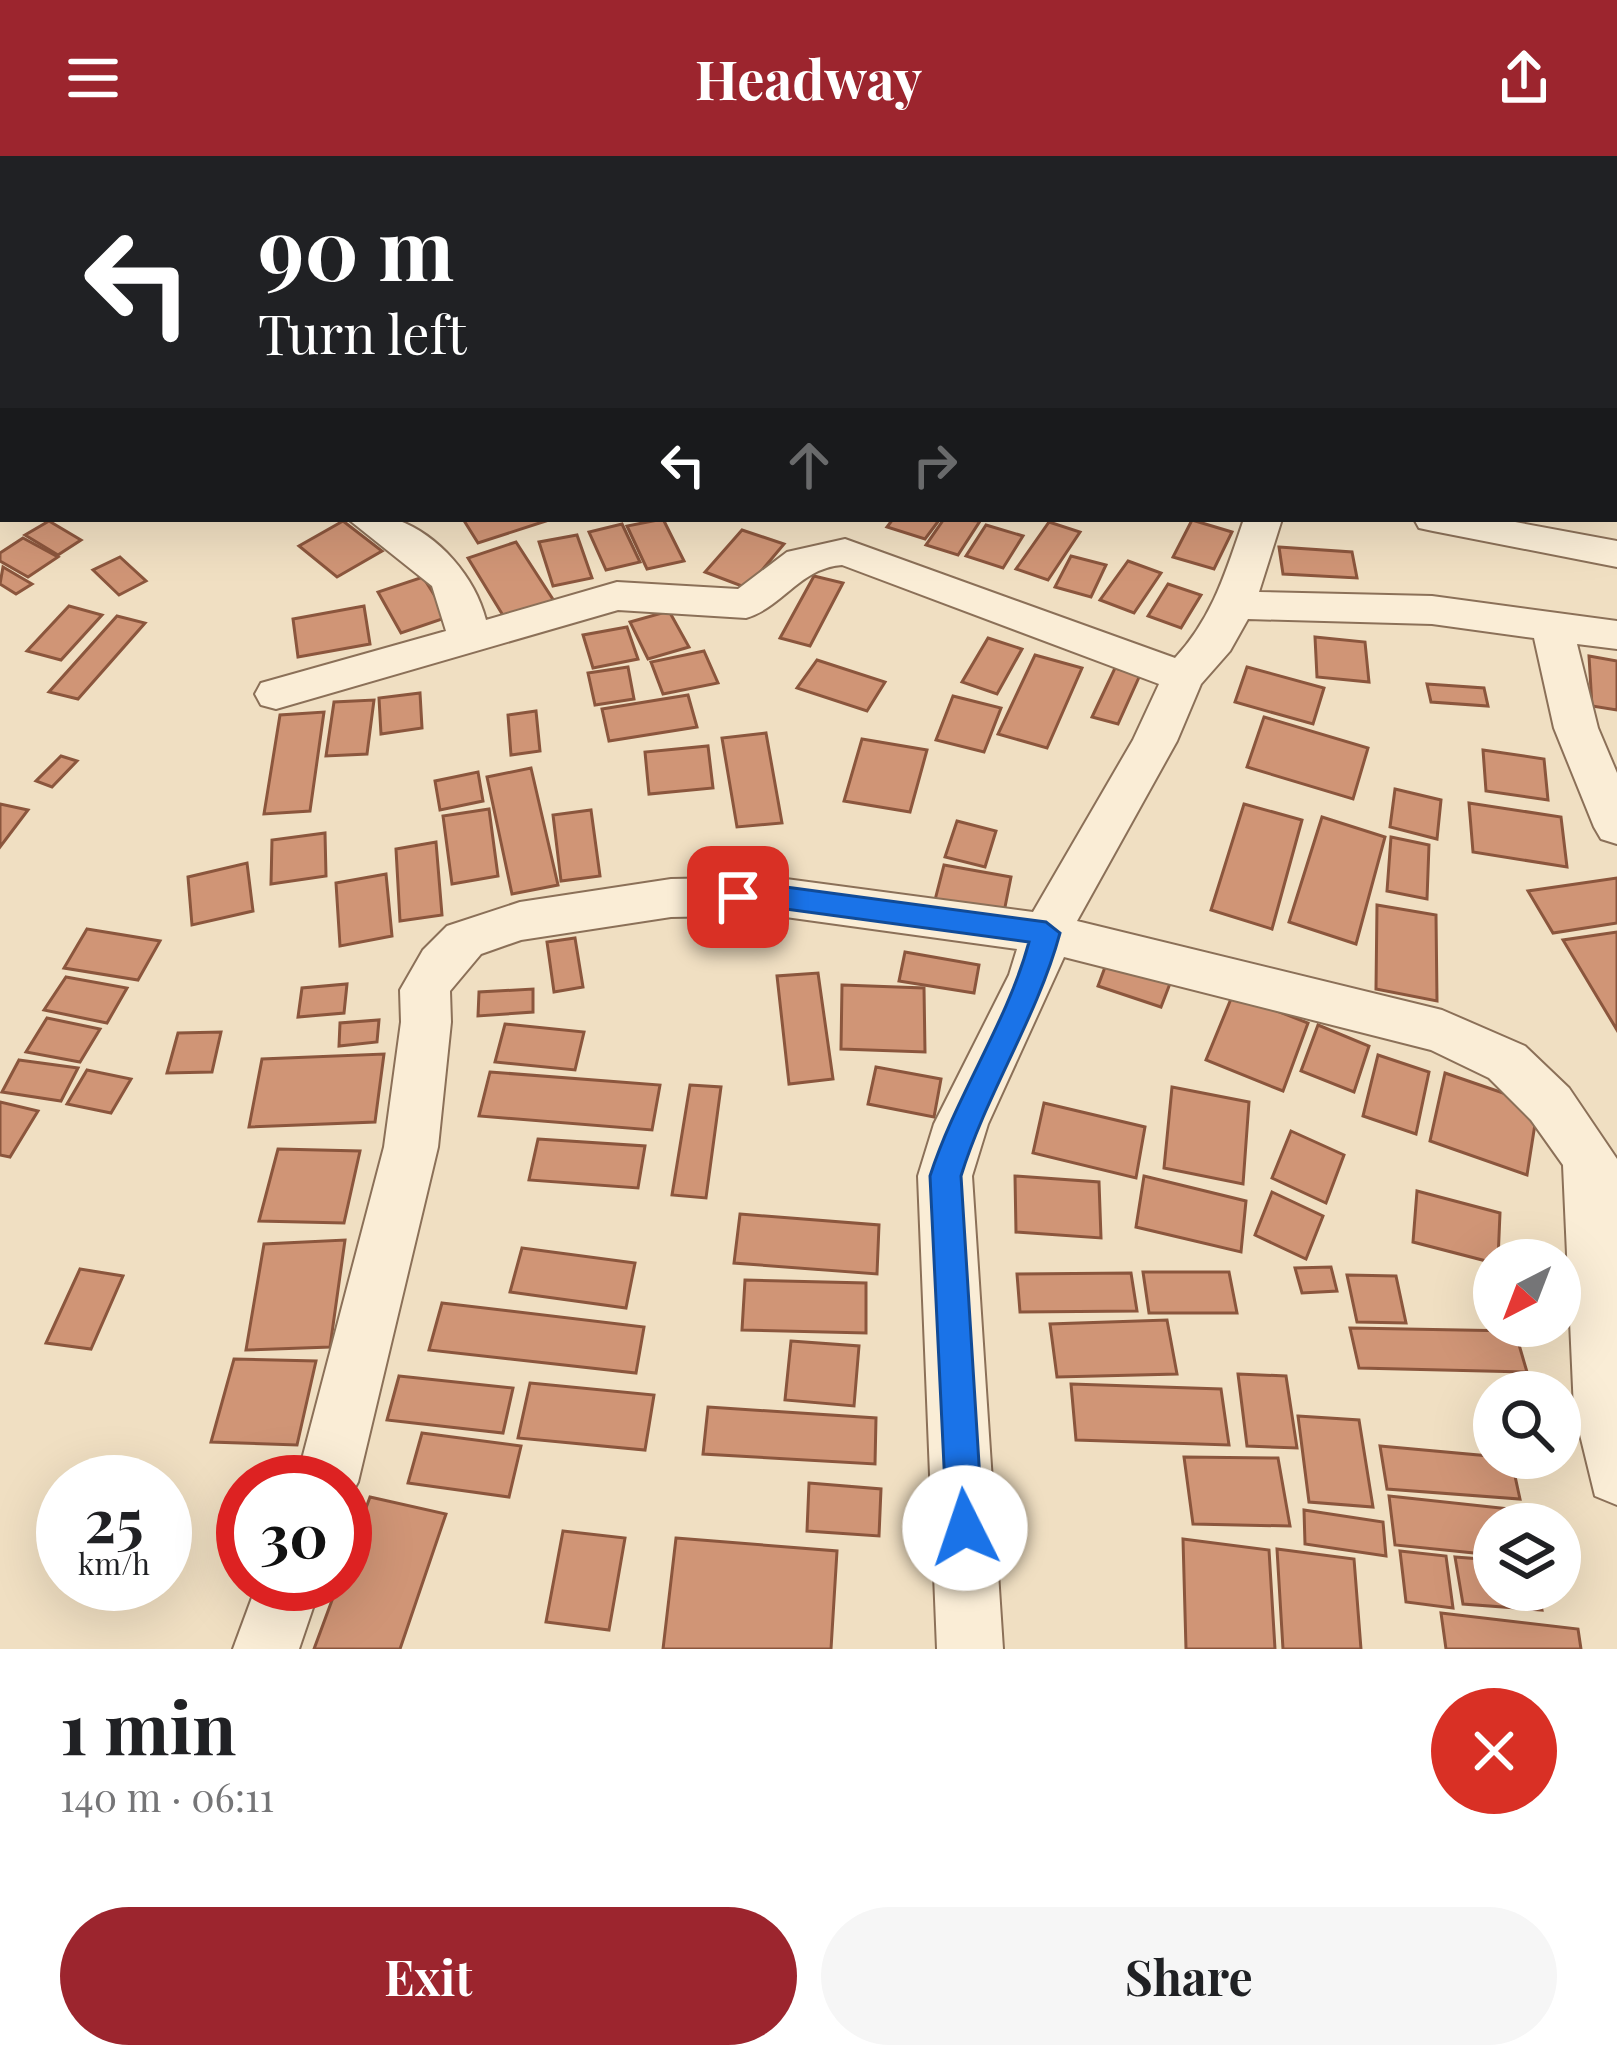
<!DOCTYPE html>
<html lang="en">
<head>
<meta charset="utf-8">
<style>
	:root { --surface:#fff; --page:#f6f6f6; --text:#202124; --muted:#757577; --accent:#9c252e }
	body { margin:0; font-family:"Playfair Display",serif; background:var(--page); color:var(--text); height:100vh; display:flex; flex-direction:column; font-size:45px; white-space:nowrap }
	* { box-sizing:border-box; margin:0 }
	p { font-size:39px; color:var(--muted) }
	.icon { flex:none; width:66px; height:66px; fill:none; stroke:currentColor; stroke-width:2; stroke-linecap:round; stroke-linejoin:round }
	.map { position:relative; height:1493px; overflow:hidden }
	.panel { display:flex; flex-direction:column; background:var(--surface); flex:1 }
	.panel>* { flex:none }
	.banner { position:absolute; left:0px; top:0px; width:1617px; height:366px; box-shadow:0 12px 48px #0002; background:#202124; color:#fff; overflow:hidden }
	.needle { width:78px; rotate:222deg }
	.buttons { position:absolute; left:1473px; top:1083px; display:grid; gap:24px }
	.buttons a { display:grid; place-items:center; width:108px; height:108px; border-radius:50%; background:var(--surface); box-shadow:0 12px 48px #0002; font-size:60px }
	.speed { position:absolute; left:36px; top:1299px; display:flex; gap:24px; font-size:60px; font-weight:700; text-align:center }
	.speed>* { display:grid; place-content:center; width:156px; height:156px; border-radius:50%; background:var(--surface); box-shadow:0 12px 48px #0002; line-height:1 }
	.speed small { font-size:30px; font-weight:400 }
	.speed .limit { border:18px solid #d22; background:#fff; color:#111 }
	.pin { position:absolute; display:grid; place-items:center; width:102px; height:102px; color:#fff; margin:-51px; border-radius:24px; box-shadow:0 6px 18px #0006 }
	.me { position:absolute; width:132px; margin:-66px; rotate:356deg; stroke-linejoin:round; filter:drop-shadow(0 0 9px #0008) }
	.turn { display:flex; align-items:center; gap:42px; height:252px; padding:0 60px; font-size:54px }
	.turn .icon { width:156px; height:156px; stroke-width:2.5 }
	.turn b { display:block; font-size:84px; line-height:102px }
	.lanes { display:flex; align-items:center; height:114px; padding:0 60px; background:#0003; justify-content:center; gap:60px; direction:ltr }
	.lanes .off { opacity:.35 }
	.round { display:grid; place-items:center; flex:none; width:126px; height:126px; border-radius:63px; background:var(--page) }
	.summary { display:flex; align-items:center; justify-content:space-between; height:204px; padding:0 60px }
	h1 { font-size:72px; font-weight:700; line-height:90px }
	.button { display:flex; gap:24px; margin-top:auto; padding:24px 60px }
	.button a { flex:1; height:138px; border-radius:72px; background:var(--accent); color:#fff; font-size:48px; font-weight:700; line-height:138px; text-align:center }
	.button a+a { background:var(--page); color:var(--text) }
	header { display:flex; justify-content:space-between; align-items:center; height:156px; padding:0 60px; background:var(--accent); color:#fff; font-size:54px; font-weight:700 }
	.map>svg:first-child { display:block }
</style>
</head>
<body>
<header><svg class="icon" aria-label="menu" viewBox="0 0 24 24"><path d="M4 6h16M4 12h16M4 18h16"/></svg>Headway<svg class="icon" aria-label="share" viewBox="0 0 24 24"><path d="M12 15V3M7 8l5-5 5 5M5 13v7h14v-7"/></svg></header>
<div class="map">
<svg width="1617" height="1493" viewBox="0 0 1617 1493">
	<rect width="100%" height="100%" fill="#f0dfc2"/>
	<g fill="#d09576" stroke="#8b563d" stroke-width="3">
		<path d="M463 363H552L478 387Z"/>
		<path d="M663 363 684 405 647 413 627 370Z"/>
		<path d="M893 363H940L925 383 887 371Z"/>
		<path d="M944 363 980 365 958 399 926 389Z"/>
		<path d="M1192 364 1232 376 1214 413 1173 401Z"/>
		<path d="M49 365 81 384 58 399 25 379Z"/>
		<path d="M343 365 382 395 337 421 299 390Z"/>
		<path d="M1049 366 1080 376 1048 424 1016 413Z"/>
		<path d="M622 368 640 406 606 414 589 376Z"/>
		<path d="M986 369 1023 380 1003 412 966 400Z"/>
		<path d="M742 374 784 388 747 432 705 416Z"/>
		<path d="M577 379 592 422 553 430 539 386Z"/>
		<path d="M23 382 58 401 28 421 0 405V397Z"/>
		<path d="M516 386 554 445 504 461 468 402Z"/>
		<path d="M1279 391 1352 396 1357 422 1283 418Z"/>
		<path d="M1071 400 1106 409 1091 441 1055 431Z"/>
		<path d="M120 401 146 425 119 439 93 414Z"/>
		<path d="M1128 405 1161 417 1134 457 1100 444Z"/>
		<path d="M3 411 32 428 16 438 0 428Z"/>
		<path d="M814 420 843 427 810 490 780 482Z"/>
		<path d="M423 421 448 461 401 477 378 436Z"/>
		<path d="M1168 428 1201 439 1181 472 1148 460Z"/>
		<path d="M69 450 102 459 61 504 27 495Z"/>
		<path d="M364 450 370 488 298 501 293 463Z"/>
		<path d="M669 455 689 491 648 503 630 466Z"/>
		<path d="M117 460 145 467 78 543 49 536Z"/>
		<path d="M627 471 638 503 593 512 583 479Z"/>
		<path d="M1315 481 1365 486 1369 526 1317 521Z"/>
		<path d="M988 482 1022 493 997 538 962 526Z"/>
		<path d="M704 495 718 527 663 538 651 506Z"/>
		<path d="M1035 499 1082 512 1047 592 998 578Z"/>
		<path d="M1589 500 1617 505V554L1592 550Z"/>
		<path d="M817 504 885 526 867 555 797 532Z"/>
		<path d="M628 511 634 543 595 549 588 517Z"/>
		<path d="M1247 511 1324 532 1313 568 1235 546Z"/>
		<path d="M1115 512 1140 519 1118 568 1092 561Z"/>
		<path d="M1427 528 1484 532 1488 550 1431 546Z"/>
		<path d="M420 537 422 572 381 578 379 542Z"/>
		<path d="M688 539 697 571 609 585 602 553Z"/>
		<path d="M953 540 1001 552 984 596 936 584Z"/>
		<path d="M374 544 367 598 326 600 334 546Z"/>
		<path d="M536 555 540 595 511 599 508 559Z"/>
		<path d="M324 556 310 655 264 658 280 559Z"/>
		<path d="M1264 561 1368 592 1353 643 1247 611Z"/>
		<path d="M766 577 782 667 737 671 722 582Z"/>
		<path d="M862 583 927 594 910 656 844 645Z"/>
		<path d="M708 590 713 632 649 638 645 596Z"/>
		<path d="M1483 594 1544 603 1548 644 1486 635Z"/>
		<path d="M61 600 77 605 52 631 36 625Z"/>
		<path d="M531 612 558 729 512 738 487 621Z"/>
		<path d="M478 616 483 645 440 654 435 625Z"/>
		<path d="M1395 633 1441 644 1437 683 1390 671Z"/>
		<path d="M1469 647 1561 661 1567 711 1473 696Z"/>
		<path d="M0 648 28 654 0 691Z"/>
		<path d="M1244 648 1302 664 1272 773 1211 754Z"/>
		<path d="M489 653 498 720 452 728 443 660Z"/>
		<path d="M591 654 600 720 561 725 553 659Z"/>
		<path d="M1322 661 1385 681 1356 788 1289 766Z"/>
		<path d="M957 665 996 675 985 711 945 701Z"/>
		<path d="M325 677 326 720 271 728 272 684Z"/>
		<path d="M1391 681 1429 689 1427 743 1387 735Z"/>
		<path d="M436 686 442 759 400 765 396 693Z"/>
		<path d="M247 707 253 755 192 769 188 721Z"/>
		<path d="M944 709 1011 721 1004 756 935 744Z"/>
		<path d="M386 718 392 780 340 790 336 727Z"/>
		<path d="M1617 722V767L1553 777 1528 735Z"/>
		<path d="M1377 749 1436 759 1437 845 1376 833Z"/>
		<path d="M87 773 160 785 138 824 64 812Z"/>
		<path d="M1617 776V874L1563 784Z"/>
		<path d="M575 782 583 831 554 836 547 786Z"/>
		<path d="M905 796 979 809 974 837 899 825Z"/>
		<path d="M1108 803 1171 825 1161 851 1098 830Z"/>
		<path d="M818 817 833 923 789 928 777 820Z"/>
		<path d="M66 821 127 832 107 867 44 854Z"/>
		<path d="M347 828 344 857 298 861 302 832Z"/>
		<path d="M842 829 924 832 925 896 841 893Z"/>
		<path d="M533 833V856L478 860 479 836Z"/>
		<path d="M1233 838 1308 867 1283 935 1206 904Z"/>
		<path d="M47 862 100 873 80 906 26 896Z"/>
		<path d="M379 864 377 886 339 890 340 867Z"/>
		<path d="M505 868 584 876 575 914 495 906Z"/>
		<path d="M1318 869 1369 890 1354 936 1301 915Z"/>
		<path d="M221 876 212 916 167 917 178 877Z"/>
		<path d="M384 898 375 966 249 971 262 903Z"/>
		<path d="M1378 899 1429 916 1416 978 1363 960Z"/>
		<path d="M19 904 78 912 61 945 2 936Z"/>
		<path d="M876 911 941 923 934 961 868 948Z"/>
		<path d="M87 914 131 923 111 957 67 948Z"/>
		<path d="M490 916 660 929 652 974 479 960Z"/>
		<path d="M1445 917 1538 949 1527 1019 1430 985Z"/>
		<path d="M690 929 721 931 706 1042 672 1039Z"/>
		<path d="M1172 931 1249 946 1243 1028 1164 1012Z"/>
		<path d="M0 946 38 955 10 1001 0 999Z"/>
		<path d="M1044 947 1145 971 1136 1022 1033 997Z"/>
		<path d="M1291 975 1344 999 1326 1047 1272 1022Z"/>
		<path d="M538 983 645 990 638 1032 529 1024Z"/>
		<path d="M278 993 360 995 344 1067 259 1065Z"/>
		<path d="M1015 1020 1099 1026 1101 1082 1016 1076Z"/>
		<path d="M1144 1020 1246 1045 1241 1096 1136 1071Z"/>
		<path d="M1417 1035 1500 1057 1498 1104 1494 1107 1413 1086Z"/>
		<path d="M1272 1036 1323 1060 1306 1103 1255 1079Z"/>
		<path d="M740 1058 879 1069 877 1118 734 1107Z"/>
		<path d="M345 1084 330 1191 246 1194 264 1088Z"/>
		<path d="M522 1092 635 1107 626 1152 510 1136Z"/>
		<path d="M1331 1111 1337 1135 1302 1137 1295 1112Z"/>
		<path d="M80 1113 123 1120 91 1193 46 1187Z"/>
		<path d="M1143 1116H1229L1237 1157H1149Z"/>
		<path d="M1131 1117 1137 1155 1020 1156 1017 1118Z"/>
		<path d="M1347 1119 1396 1120 1406 1167 1357 1166Z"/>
		<path d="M745 1124 866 1127V1177L742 1174Z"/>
		<path d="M442 1147 644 1171 636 1217 429 1194Z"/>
		<path d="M1167 1164 1177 1218 1057 1221 1050 1168Z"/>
		<path d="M1350 1172 1515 1175 1527 1216 1359 1212Z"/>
		<path d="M791 1185 859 1190 854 1250 785 1244Z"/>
		<path d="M234 1203 316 1205 297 1289 211 1286Z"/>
		<path d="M1238 1218 1286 1220 1297 1292 1247 1290Z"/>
		<path d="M399 1220 513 1232 503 1277 387 1264Z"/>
		<path d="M530 1227 654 1239 645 1294 518 1282Z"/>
		<path d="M1071 1228 1221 1233 1229 1289 1076 1284Z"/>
		<path d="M708 1251 876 1262 875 1308 703 1298Z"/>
		<path d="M1298 1260 1359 1264 1373 1351 1309 1346Z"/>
		<path d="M422 1277 521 1290 509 1341 408 1327Z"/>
		<path d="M1380 1290 1511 1302 1520 1343 1387 1333Z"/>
		<path d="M1184 1301 1278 1302 1290 1370 1193 1368Z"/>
		<path d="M809 1327 881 1333 879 1380 807 1375Z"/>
		<path d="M1389 1340 1529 1355 1531 1368H1494V1399L1395 1389Z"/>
		<path d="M370 1341 446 1358 400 1493H314L338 1428H345V1409Z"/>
		<path d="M1304 1354 1383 1366 1386 1400 1305 1388Z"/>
		<path d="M563 1375 625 1382 609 1474 546 1466Z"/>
		<path d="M676 1382 837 1395 831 1493H663Z"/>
		<path d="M1183 1383 1269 1394 1275 1493H1186Z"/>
		<path d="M1277 1393 1354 1403 1361 1493H1283Z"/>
		<path d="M1400 1395 1446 1400 1453 1452 1406 1446Z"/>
		<path d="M1455 1401 1494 1404V1434H1538L1542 1454 1463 1448Z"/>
		<path d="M1441 1457 1578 1473 1581 1493H1446Z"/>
	</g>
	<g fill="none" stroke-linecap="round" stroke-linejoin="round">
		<g stroke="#8b7058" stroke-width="4">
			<g id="minor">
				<path d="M464 0H498L500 3H466Z"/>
				<path d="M1083 0H1114L1116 3H1085Z"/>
				<path d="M1388 0H1419L1421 3H1390Z"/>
				<path d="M1614 141 1617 142V163L1614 162Z"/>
				<path d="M348 363C362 363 383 359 397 364 439 379 475 421 486 464L617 426 738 433 787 396 845 383 1175 502C1213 461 1226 415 1244 363H1282L1259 436 1432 440 1617 465V493L1577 488 1598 572 1617 617V688L1601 683 1594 671 1554 572 1534 482 1432 468 1248 463 1230 495 1201 528 1177 585 1077 765 1442 854 1525 890 1569 932 1617 1003V1349L1595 1340 1574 1254 1563 1009 1531 964 1489 922 1431 894 1064 801 988 968 972 1020 1003 1493H937L918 1020 934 968 1009 819 1017 793 771 759 671 761 521 784 481 798 450 835 451 866 438 991 358 1326 345 1350V1326H296L384 991 401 866 400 834 423 794 447 770 520 746 671 723 771 721 1033 756 1133 584 1159 528 842 409C800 412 783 451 746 462L618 454 276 553 261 549 255 538 261 527 446 475 432 430Z"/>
				<path d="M1414 363H1499L1617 385V411L1433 375 1419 372Z"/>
				<path d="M257 1428H321L299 1493H233Z"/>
			</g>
		</g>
		<use href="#minor" fill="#faedd6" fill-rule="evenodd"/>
	</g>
	<path fill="#1a73e8" stroke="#114b97" stroke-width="3" d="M771 729 1046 766 1060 777C1037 862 987 936 961 1020L983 1372 978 1385 965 1390 953 1385 947 1372 930 1020C956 939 1007 867 1029 786L771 751H738L724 741 738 730Z"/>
</svg>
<div class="buttons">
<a><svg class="needle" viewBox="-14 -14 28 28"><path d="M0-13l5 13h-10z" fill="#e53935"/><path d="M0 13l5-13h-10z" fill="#757577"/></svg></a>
<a><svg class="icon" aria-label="search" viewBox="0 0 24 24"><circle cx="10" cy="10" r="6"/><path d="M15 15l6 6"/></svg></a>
<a><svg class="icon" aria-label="layers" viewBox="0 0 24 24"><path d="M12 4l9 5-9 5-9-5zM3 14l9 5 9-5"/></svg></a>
</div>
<div class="speed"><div>25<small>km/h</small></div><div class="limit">30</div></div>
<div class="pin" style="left:738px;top:741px;background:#d93025"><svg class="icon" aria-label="arrive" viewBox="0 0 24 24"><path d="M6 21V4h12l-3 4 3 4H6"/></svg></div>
<svg class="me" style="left:965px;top:1372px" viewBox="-20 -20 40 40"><circle r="19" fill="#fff"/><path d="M0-13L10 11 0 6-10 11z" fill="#1a73e8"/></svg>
<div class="banner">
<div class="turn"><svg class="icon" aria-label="left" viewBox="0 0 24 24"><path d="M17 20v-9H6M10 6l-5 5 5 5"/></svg><div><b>90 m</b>Turn left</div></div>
<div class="lanes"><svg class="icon" aria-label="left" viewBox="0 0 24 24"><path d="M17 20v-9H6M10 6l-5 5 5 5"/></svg><svg class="icon off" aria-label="ahead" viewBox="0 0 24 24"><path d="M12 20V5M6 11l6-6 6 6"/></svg><svg class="icon off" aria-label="right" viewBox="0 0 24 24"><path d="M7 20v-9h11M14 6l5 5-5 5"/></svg></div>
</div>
</div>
<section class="panel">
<div class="summary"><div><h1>1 min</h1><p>140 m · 06:11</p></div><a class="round" style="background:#d93025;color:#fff"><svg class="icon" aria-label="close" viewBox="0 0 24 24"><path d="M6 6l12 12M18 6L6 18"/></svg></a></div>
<div class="button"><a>Exit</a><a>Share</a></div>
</section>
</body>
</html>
